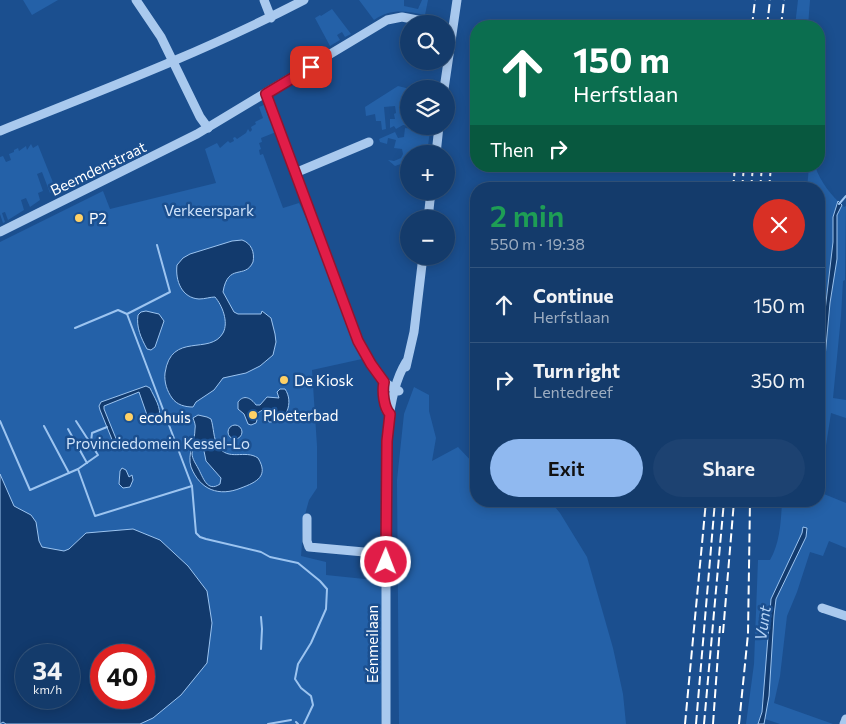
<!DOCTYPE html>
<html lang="en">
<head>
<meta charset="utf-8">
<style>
	:root { --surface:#143b6b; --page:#1d4271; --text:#f1f3f6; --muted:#9dadc1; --line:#33557e; --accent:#90b9f0 }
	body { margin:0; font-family:Commissioner,sans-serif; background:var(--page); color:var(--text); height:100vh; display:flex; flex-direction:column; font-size:19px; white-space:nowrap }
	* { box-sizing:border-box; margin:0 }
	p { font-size:16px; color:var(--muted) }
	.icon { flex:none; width:28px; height:28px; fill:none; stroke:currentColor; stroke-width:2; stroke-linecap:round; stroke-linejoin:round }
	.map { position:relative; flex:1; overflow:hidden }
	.panel { position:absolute; left:470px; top:182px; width:355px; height:325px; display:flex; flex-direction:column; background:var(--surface); border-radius:20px; box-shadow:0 2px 12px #0003,0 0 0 1px var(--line) }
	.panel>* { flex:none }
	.hud { position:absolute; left:470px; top:20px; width:355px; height:152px; border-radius:20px; box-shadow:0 2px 12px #0003,0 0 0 1px var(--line); background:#0b6e4f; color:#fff; overflow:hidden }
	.controls { position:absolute; left:400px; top:15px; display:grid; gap:10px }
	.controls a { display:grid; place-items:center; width:55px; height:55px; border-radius:50%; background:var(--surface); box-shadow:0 2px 12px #0003,0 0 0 1px var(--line); font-size:25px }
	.speed { position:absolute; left:15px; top:644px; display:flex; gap:10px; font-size:25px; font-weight:700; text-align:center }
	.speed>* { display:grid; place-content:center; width:65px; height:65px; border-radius:50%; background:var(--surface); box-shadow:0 2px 12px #0003,0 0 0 1px var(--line); line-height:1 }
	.speed small { font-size:12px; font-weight:400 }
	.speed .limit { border:8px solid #d22; background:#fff; color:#111 }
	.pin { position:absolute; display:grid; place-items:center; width:42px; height:42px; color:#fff; margin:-21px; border-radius:10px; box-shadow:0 2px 8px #0006 }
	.me { position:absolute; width:55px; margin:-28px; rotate:1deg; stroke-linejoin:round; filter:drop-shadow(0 0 4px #0008) }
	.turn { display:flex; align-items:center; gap:18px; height:105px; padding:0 20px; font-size:22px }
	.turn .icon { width:65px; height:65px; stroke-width:2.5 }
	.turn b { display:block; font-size:35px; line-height:42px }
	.then { display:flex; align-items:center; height:48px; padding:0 20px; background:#0003; gap:10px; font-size:19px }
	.round { display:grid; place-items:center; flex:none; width:52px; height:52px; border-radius:26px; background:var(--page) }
	.overview { display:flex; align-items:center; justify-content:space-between; height:85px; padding:0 20px }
	h1 { font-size:30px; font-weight:600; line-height:38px; color:#1e9e55 }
	.cta { display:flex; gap:10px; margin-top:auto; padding:10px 20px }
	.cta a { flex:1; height:58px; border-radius:30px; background:var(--accent); color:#111; font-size:20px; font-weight:600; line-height:58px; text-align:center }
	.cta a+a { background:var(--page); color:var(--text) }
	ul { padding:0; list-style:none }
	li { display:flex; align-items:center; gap:15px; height:75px; padding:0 20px; border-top:1px solid var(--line) }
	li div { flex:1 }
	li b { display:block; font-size:19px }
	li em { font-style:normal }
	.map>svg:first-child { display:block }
</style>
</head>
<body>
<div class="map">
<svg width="846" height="724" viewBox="0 0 846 724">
	<rect width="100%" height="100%" fill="#1b4f8f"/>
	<g fill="#2461a8" fill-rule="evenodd">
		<path d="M23 0H58L32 15Z"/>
		<path d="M359 0H404V6L418 9 422 0H428L425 15C406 11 391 8 374 20Z"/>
		<path d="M798 0H810L808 26H795Z"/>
		<path d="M332 9 351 34 345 37 342 32 337 35 340 40 330 46 315 18 320 15 321 16Z"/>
		<path d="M398 86 410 89 409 126 403 125 396 129 394 126 390 128V119H395L394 114 396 113 395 106 384 107 386 129 382 130 381 121H376L375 114 366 116 365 107Z"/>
		<path d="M264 105 269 119 267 107 276 132 261 138 262 142 259 143 261 149 259 150 260 155 263 154 283 208 299 203 301 207 316 241 355 347 362 359 312 370 317 446V488L309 500 304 518 301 556 326 562V575L384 581 381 724H0V242L103 191 110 209 216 183 205 149 217 143 220 148 228 141 230 143 234 141 233 138 235 137 237 139 246 133 248 129 250 132 252 130 251 127 256 124 255 122 263 118 259 107ZM26 655H69V698H26ZM101 655H144V698H101Z"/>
		<path d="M405 128 430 131 427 153 409 154V161L395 166 388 160 394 161 401 158 403 154 402 149 394 148 396 140 388 138 387 144 380 142 379 139 395 132 398 138 404 137Z"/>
		<path d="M31 144 33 148 38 145 56 190 50 193 42 172 37 174 43 191 38 193 40 200 30 207 26 198 21 200 24 210 8 220 5 212 2 213 5 222 3 223 0 214V157L3 156 6 162 11 160 9 154 14 152V150L18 148 19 151 26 146 27 150Z"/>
		<path d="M809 166H815C821 183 831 195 844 207L846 206 845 280 843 281 841 316 833 398 846 400V418L831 413 819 491V189H807Z"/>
		<path d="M414 387 429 395V411L436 438 432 461 458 447 476 466V501H550L560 513 587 557 613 648 623 694 626 724H399L397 480 404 414Z"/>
		<path d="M819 492 846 503V548L829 541 823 556 810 552 797 592 787 616 780 676 774 703 833 724H780L762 718 761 724H746L754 664 758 560H770C780 543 781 521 782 501H819Z"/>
	</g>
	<g fill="#123a6d" stroke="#9cc4f0" fill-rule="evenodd">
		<path d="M838 201 842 205 837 215V259L830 303 819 422 820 354 833 242V217Z"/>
		<path d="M242 240C251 243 255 252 253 262 245 280 228 262 223 292L234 312 238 314H261L262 311 271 318 275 334 276 342 273 355 260 366 246 373 223 378 214 390 196 402 193 407C185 407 177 405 172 398 167 391 164 382 165 373 171 331 210 356 223 333 229 322 222 305 215 297 210 297 205 299 199 299 182 298 175 281 177 265L183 258 190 254 232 241Z"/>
		<path d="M146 311 159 314 164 321 155 347 151 350 147 349C141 338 136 327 138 315L141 312Z"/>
		<path d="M146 386 150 388C154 397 162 408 159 418L153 420 148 418 139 392 104 406V409L117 441 113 442 100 410 99 406 101 402Z"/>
		<path d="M280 389H285C294 402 287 423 269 422L267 418V411L264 409 256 414 255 417 257 420 256 423 251 425 248 424 244 414 238 409V402C244 394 251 398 256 405H260L267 397 279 398 277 392Z"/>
		<path d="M198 415 207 417 211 419C214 428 213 438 218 446 228 462 245 449 258 458 269 476 257 482 241 488 219 497 200 490 191 467 187 454 195 442 195 429 196 425 194 421 193 418ZM197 444 203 446 206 461 221 478 220 484C207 493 203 477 198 468 196 464 192 459 192 453 193 450 194 448 195 445Z"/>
		<circle cx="235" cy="432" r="7"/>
		<path d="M122 468 126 470 129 477 132 475 133 480 130 487 123 488 119 484 120 471Z"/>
		<path d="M0 474 14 506 31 515 36 522 39 541 42 547 64 551 69 549 86 533 133 529 160 540 188 566 207 591 212 623 207 663 181 695 153 718 140 724H6L3 722 0 724ZM26 655H69V698H26ZM101 655H144V698H101Z"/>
		<path d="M803 527 807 528 806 537 776 599 774 616 769 696 764 724H758L762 712 771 599 802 533Z"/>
	</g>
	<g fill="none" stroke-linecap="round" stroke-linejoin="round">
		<g stroke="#9cc4f0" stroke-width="2">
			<path d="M839 204 846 196"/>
			<path d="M157 245 170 292 127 314 192 486 196 533 200 537 206 539 261 552 270 557 298 563 320 581 327 589 326 609 311 643 298 664 295 679 301 688 311 696 313 705 304 724"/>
			<path d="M75 328 118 310 127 314"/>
			<path d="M0 421 30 490 78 469 95 516 192 486"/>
			<path d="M76 421 98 455 78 469"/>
			<path d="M44 426 69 473"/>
			<path d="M68 429 87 463"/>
			<path d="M91 442 92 433 107 427"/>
			<path d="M261 649 262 629 261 617"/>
			<path d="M296 722 298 724"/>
			<path d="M268 724 291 720"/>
		</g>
		<g stroke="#a9c9ee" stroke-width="9">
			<path d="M136 0 161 37 200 117 208 128"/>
			<path d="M264 0 271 18"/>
			<path d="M444 89 457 0"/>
			<path d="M266 94 358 341C368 360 378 383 399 391"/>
			<path d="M0 131C103 90 206 51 304 0"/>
			<path d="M436 154 439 126"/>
			<path d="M295 173 369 142"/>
			<path d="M428 219 431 191"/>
			<path d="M0 232 197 134 387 20 402 17 438 24"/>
			<path d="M406 367 414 332 423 256"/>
			<path d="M384 382 383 387 386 410 390 414"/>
			<path d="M307 518V541L309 547 386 554"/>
			<path d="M822 608 846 616"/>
			<path d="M386 724C386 661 386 597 386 534 387 484 380 405 406 362"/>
			<path d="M844 724 846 719"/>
		</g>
		<g stroke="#fff" stroke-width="2" stroke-dasharray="9 4" stroke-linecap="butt">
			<path d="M752 26 755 0"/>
			<path d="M767 26 770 0"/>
			<path d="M781 26 784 0"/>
			<path d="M733 189 735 166"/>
			<path d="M742 189 744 166"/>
			<path d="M751 189 753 166"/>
			<path d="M760 189 762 166"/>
			<path d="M769 189 771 166"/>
			<path d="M723 633 734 501"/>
			<path d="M685 724 706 501"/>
			<path d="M696 724 715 501"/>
			<path d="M704 724 724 501"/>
			<path d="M713 724 720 626"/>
			<path d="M739 724 748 634 750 501"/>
		</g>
	</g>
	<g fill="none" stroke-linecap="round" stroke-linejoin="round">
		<g stroke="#92132f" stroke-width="12">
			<path id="route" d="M311 67 266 94 358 341 371 364 384 382C382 392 384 408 390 414L387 441 386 562"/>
		</g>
		<use href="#route" stroke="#e11d48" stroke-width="9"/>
	</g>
	<g fill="#ffd166" stroke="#1b4f8f" stroke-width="2">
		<circle cx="79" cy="218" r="5"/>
		<circle cx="284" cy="380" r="5"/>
		<circle cx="253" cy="415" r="5"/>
		<circle cx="129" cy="417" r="5"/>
	</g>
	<g text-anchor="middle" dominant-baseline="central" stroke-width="5" stroke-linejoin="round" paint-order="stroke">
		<g font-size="15" fill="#fff" stroke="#1b4f8f">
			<text transform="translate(98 168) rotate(-26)">Beemdenstraat</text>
			<text transform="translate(372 644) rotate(-90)">Eénmeilaan</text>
		</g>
		<g font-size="15" fill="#cfe3fa" stroke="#1b4f8f">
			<text x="209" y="210">Verkeerspark</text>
			<text x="158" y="443">Provinciedomein Kessel-Lo</text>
		</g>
		<g font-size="15" fill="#fff" stroke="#1b4f8f" text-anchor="start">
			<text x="89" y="218">P2</text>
			<text x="294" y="380">De Kiosk</text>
			<text x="263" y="415">Ploeterbad</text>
			<text x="139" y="417">ecohuis</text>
		</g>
		<g font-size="16" font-style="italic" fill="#b5d3f5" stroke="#1b4f8f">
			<text transform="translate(762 623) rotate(-82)">Vunt</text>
		</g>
	</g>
</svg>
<div class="controls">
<a><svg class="icon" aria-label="search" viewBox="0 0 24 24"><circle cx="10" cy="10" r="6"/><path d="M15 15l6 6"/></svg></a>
<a><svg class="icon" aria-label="layers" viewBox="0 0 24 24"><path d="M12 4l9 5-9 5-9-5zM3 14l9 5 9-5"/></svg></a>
<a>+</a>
<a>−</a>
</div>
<div class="speed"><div>34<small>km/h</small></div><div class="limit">40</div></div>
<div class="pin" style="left:311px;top:67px;background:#d93025"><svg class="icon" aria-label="arrive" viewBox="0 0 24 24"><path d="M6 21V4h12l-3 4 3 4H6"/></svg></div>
<svg class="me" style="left:386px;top:562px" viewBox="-20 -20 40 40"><circle r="17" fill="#e11d48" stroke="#fff" stroke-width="3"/><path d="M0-11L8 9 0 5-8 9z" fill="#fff"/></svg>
<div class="hud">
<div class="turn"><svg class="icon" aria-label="ahead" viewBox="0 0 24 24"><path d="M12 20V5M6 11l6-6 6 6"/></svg><div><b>150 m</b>Herfstlaan</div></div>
<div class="then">Then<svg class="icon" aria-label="right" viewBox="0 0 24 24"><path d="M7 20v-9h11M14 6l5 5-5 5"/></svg></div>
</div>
<section class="panel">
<div class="overview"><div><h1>2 min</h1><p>550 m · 19:38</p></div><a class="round" style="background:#d93025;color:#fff"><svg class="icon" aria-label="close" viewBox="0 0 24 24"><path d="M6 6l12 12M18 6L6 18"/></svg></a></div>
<ul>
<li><svg class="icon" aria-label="ahead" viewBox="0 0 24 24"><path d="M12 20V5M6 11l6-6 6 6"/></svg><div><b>Continue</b><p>Herfstlaan</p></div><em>150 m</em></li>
<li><svg class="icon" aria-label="right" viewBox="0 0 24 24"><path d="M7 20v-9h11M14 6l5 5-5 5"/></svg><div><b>Turn right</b><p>Lentedreef</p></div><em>350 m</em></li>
</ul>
<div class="cta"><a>Exit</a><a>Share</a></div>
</section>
</div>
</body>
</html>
